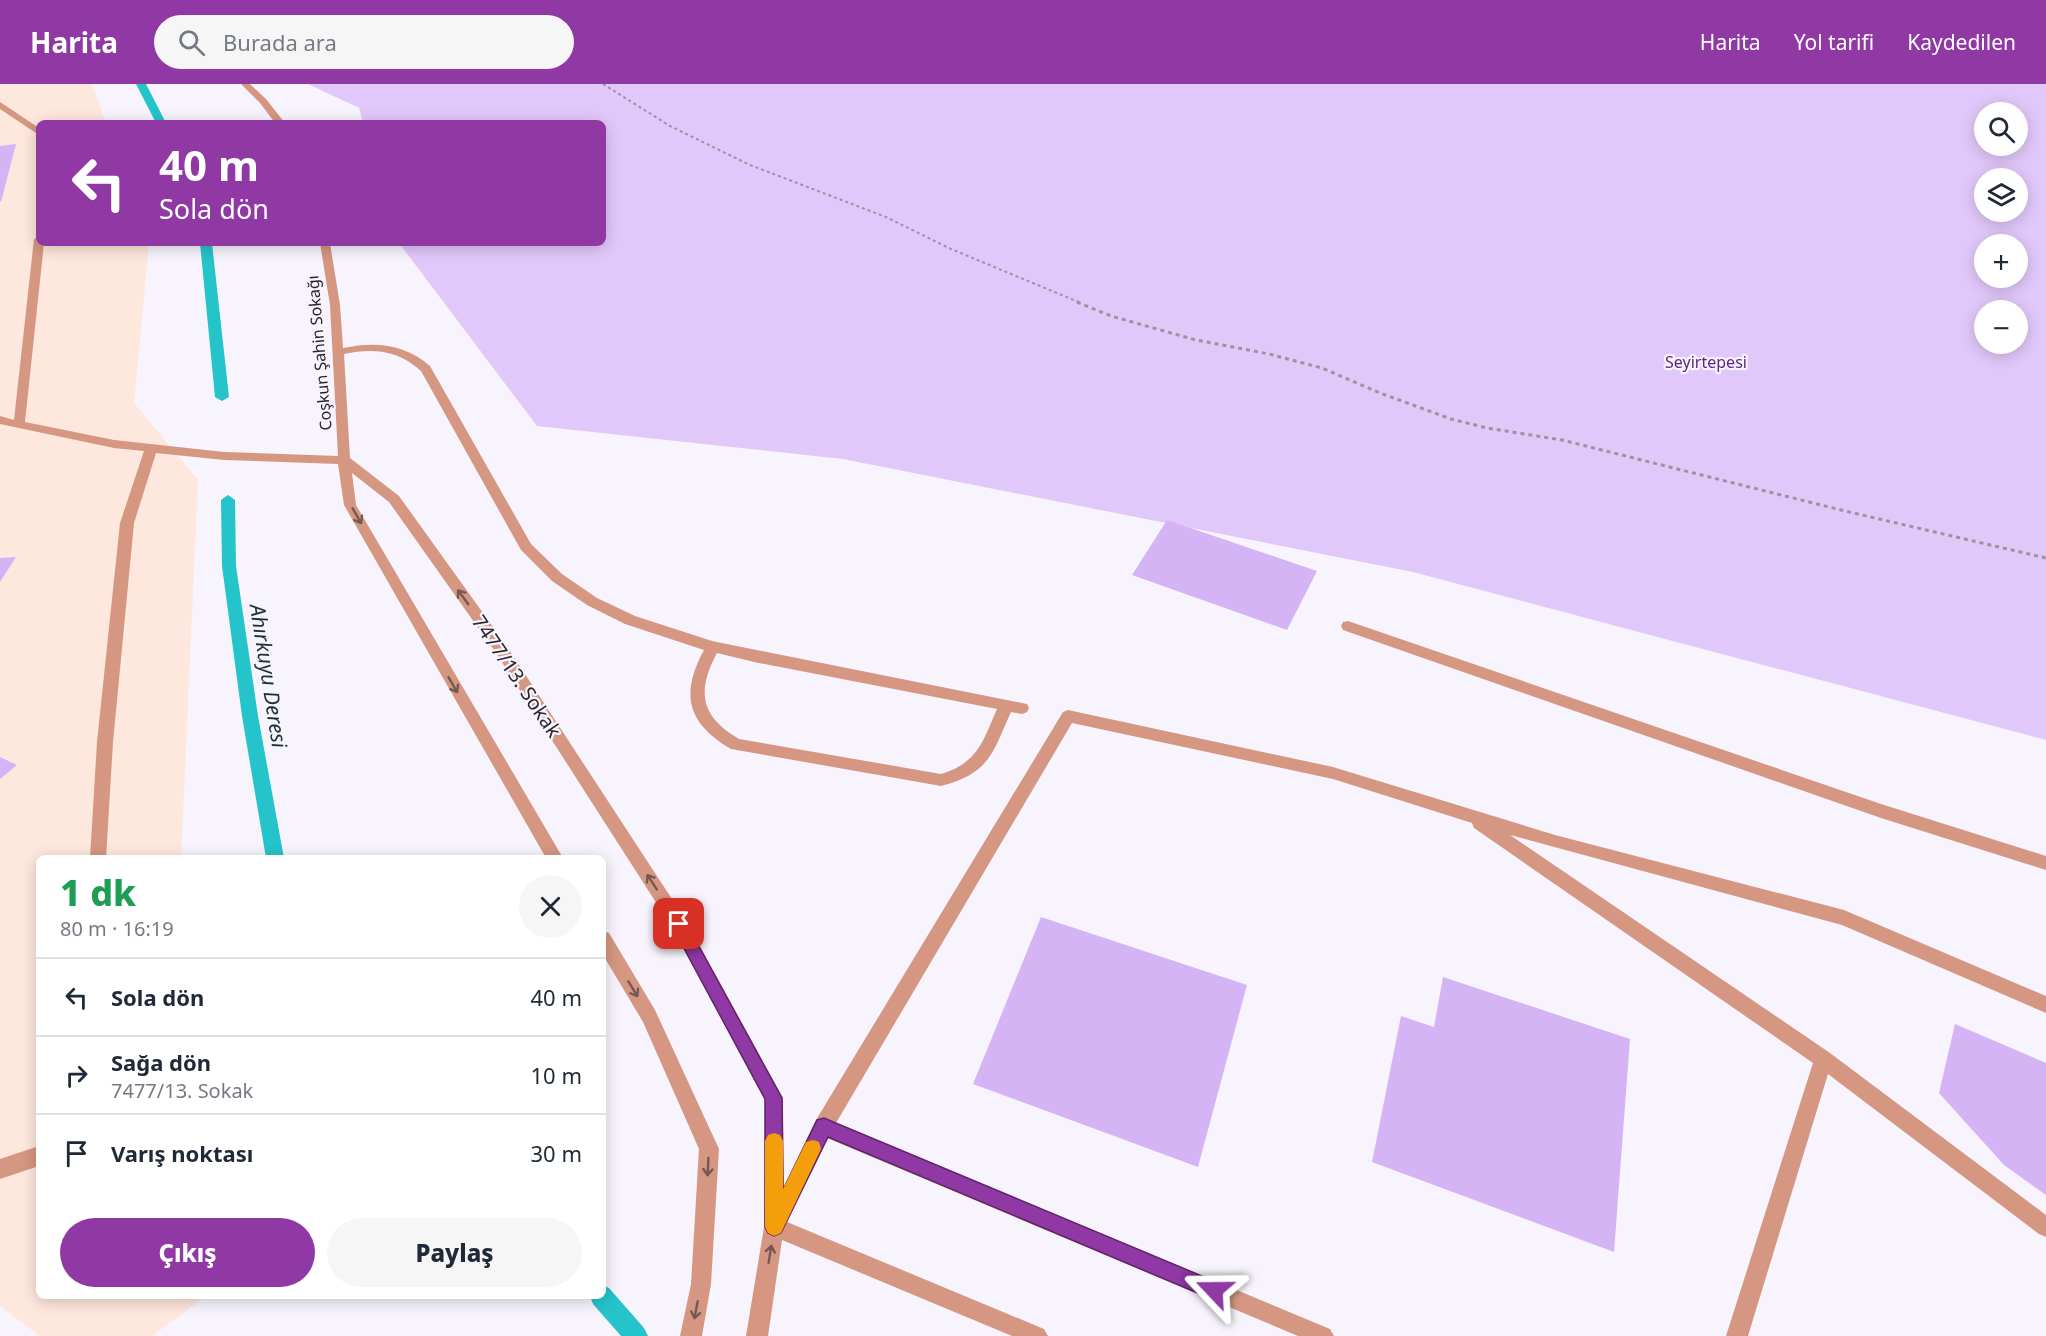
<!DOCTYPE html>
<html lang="tr">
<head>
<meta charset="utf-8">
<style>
	:root { --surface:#fff; --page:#f6f6f7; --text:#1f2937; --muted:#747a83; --line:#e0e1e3; --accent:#9038a4 }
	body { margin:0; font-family:"Noto Sans",sans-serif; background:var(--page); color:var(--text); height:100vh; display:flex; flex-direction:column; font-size:22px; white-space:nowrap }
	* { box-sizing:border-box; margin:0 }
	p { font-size:20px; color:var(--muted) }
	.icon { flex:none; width:33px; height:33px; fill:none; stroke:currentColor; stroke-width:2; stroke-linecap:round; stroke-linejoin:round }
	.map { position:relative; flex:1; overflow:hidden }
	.sheet { position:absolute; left:36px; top:771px; width:570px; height:444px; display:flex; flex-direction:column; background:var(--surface); border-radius:9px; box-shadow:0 3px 15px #0003 }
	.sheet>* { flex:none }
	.hud { position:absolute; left:36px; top:36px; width:570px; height:126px; border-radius:9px; box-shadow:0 3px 15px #0003; background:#9038a4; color:#fff; overflow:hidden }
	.controls { position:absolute; left:1974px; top:18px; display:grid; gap:12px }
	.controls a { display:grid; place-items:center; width:54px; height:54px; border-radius:50%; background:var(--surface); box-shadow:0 3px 15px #0003; font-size:30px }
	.pin { position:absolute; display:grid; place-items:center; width:51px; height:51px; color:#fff; margin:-26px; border-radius:12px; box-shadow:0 3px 9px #0006 }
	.me { position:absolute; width:66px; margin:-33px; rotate:293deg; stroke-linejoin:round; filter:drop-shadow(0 0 4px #0008) }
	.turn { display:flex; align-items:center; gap:21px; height:126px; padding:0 24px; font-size:27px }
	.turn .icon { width:78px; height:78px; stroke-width:2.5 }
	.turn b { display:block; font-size:42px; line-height:51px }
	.round { display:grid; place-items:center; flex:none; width:63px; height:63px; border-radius:32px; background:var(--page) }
	.head { display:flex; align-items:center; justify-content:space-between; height:102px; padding:0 24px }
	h1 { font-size:36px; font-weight:800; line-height:45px; color:#1e9e55 }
	.primary-button { display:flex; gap:12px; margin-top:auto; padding:12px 24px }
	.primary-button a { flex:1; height:69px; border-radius:36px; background:var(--accent); color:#fff; font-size:24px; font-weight:800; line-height:69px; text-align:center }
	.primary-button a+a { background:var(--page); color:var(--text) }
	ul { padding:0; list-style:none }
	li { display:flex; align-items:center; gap:18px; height:78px; padding:0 24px; border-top:2px solid var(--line) }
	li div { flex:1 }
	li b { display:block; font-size:22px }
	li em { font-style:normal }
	header { display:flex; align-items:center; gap:36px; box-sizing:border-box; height:84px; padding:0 30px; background:var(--accent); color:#fff }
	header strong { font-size:28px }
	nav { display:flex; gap:33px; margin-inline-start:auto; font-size:21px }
	.search { width:420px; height:54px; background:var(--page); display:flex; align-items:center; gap:15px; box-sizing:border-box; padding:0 21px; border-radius:33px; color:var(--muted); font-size:22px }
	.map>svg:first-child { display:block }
</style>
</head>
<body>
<header>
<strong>Harita</strong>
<div class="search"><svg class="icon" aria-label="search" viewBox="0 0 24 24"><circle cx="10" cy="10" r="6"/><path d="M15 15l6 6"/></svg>Burada ara</div>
<nav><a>Harita</a><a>Yol tarifi</a><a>Kaydedilen</a></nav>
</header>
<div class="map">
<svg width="2046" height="1252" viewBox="0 0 2046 1252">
	<rect width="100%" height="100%" fill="#f8f4fd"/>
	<path fill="#fee7dc" d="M0 0H92L106 39H39V159H149L134 319 198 396 181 774H39V1212H206L152 1252H40L0 1222Z"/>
	<path fill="#e1c8fa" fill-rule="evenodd" d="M308 0H2046V656L1413 488 843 375 537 342 399 159H603V39H363L359 24ZM1984 28H2018V62H1984ZM1984 94H2018V128H1984ZM1984 160H2018V194H1984ZM1984 226H2018V260H1984Z"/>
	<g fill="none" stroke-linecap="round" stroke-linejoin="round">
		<g fill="#25c4ca" fill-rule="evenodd">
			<path d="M136 0H146L166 39H156Z"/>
			<path d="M200 159H212L229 313 222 317 215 313Z"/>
			<path d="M228 411 235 416 236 482 258 632 284 774H266L242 632 222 482 221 416Z"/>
			<path d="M603 1201 609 1204 644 1244 648 1252H621L593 1220 590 1212H603Z"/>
		</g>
	</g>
	<g fill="#d5b4f6">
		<path d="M16 60 1 118 0 117V62Z"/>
		<path d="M1167 436 1317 487 1287 546 1132 491Z"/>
		<path d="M16 473 0 498V474Z"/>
		<path d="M0 673 17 681 0 695Z"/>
		<path d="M1041 833 1247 901 1198 1083 973 1000Z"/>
		<path d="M1443 893 1630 955 1614 1168 1372 1078 1401 932 1434 943Z"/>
		<path d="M1955 940 2046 979V1111L2004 1081 1939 1009Z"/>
	</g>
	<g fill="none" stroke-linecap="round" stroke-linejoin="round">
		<path stroke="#99959e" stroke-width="2" stroke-dasharray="3 3" stroke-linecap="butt" d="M603 0 670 42 750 81 886 133 951 165 1081 219"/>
		<path stroke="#99959e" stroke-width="3" stroke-dasharray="4 4" stroke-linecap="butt" d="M1077 218 1111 232 1196 256 1269 270 1322 284 1380 309 1451 335 1487 344 1562 356 1845 427 2046 474"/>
		<g fill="#d59781" fill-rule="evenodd">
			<path d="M241 0H250L266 15 285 39H275L260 19Z"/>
			<path d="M0 18 39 44V51L0 25Z"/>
			<path d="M39 152V159H44L25 338 114 356 224 368 338 372 330 221 320 159H330L340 221 343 264C376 257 405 260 430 282L531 460 562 490 597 514 635 532 712 557 1027 620 1029 624 1027 628 1022 630 1011 628C992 670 990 689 941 702L731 665C687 639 680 610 704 566L625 540 587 521 552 497 521 466 421 287C398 266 373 264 344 270L350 374 399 412 506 561 685 835 783 1014 784 1102 816 1036 1063 628 1068 626 1333 683 1555 751 1844 826 2046 912V929L1842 841 1510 751 1830 969 2046 1131V1153L2039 1150 1828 990 1748 1252H1726L1813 979 1474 744 1472 739 1333 695 1072 639 836 1039 1330 1245 1334 1252H1298L827 1054 787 1138 1044 1245 1048 1252H1012L782 1156 768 1252H746L764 1143 765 1015 673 845 496 569 389 418 352 389 356 421 563 774H546L344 421 338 380 224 376 156 369 134 439 113 658 106 774H90L97 658 120 439 144 367 114 364 0 340V332L14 336 34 155ZM717 569 754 578 997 625C983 657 978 679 941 690L739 655C701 633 696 608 717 569Z"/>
			<path d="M1348 537 1881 720 2046 772V786L1881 734 1343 546 1341 542 1343 538Z"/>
			<path d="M603 847 609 849 655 926 719 1065 711 1200 702 1252H680L691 1200 699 1065 643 938 603 871Z"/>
			<path d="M39 1062V1082L0 1095V1075Z"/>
		</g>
	</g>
	<defs><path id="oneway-shaft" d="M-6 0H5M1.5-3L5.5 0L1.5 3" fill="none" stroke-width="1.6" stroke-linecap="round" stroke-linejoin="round" transform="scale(1.5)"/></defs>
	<g stroke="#765853">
		<use href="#oneway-shaft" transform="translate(357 432) rotate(60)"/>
		<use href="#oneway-shaft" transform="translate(463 513) rotate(-126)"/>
		<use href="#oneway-shaft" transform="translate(453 601) rotate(60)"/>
		<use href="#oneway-shaft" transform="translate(652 798) rotate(-123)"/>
		<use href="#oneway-shaft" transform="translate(633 905) rotate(59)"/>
		<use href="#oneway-shaft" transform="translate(708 1083) rotate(93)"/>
		<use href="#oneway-shaft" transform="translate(770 1170) rotate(-81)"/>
		<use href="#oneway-shaft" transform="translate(696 1226) rotate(101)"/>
	</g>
	<path fill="#9038a4" stroke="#5e246b" stroke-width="1.5" d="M679 833 684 835 782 1014 783 1106 817 1036 824 1034 1221 1200 1224 1206 1221 1213 1214 1216 828 1053 781 1149 774 1152 768 1149 765 1143V1015L673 844 671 840 673 835Z"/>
	<path fill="#f59e0b" d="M774 1049 780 1051 783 1057V1105L806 1058 813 1056 819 1058 821 1065 781 1149 774 1152 768 1149 765 1143V1057L768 1051Z"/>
	<g text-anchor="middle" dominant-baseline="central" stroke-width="4.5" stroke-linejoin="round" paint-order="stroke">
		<g font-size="16" fill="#29252e" stroke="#f8f4fd">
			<text transform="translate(319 269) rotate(-95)">Coşkun Şahin Sokağı</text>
		</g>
		<g font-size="16" fill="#5c2684" stroke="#f8f4fd">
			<text x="1706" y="278">Seyirtepesi</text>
		</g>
		<g font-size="20" fill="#29252e" stroke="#f8f4fd">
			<text transform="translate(517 592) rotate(56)">7477/13. Sokak</text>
		</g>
		<g font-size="21" font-style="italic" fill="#1b3335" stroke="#f8f4fd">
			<text transform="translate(269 592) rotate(81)">Ahırkuyu Deresi</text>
		</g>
	</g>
</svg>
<div class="controls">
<a><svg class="icon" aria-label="search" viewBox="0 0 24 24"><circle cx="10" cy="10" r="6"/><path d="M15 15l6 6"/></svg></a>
<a><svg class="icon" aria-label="layers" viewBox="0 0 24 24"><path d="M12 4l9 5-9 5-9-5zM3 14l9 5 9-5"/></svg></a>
<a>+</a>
<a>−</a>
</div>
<div class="pin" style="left:679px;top:840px;background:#d93025"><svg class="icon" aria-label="arrive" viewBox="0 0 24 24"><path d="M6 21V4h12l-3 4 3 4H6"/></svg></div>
<svg class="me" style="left:1214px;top:1206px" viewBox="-20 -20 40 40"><path d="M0-17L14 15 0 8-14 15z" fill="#9038a4" stroke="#fff" stroke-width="4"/></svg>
<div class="hud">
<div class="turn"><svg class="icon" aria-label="left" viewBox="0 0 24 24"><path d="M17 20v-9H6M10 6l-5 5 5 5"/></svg><div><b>40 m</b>Sola dön</div></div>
</div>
<section class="sheet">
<div class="head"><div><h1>1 dk</h1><p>80 m · 16:19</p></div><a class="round"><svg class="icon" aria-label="close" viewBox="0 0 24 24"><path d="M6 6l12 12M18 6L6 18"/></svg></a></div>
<ul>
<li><svg class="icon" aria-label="left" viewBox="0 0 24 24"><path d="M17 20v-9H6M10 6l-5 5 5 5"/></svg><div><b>Sola dön</b></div><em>40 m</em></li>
<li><svg class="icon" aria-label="right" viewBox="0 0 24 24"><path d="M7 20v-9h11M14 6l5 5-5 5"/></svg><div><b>Sağa dön</b><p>7477/13. Sokak</p></div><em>10 m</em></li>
<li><svg class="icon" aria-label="arrive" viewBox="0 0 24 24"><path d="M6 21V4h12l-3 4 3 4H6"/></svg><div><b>Varış noktası</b></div><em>30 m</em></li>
</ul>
<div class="primary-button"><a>Çıkış</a><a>Paylaş</a></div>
</section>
</div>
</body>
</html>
